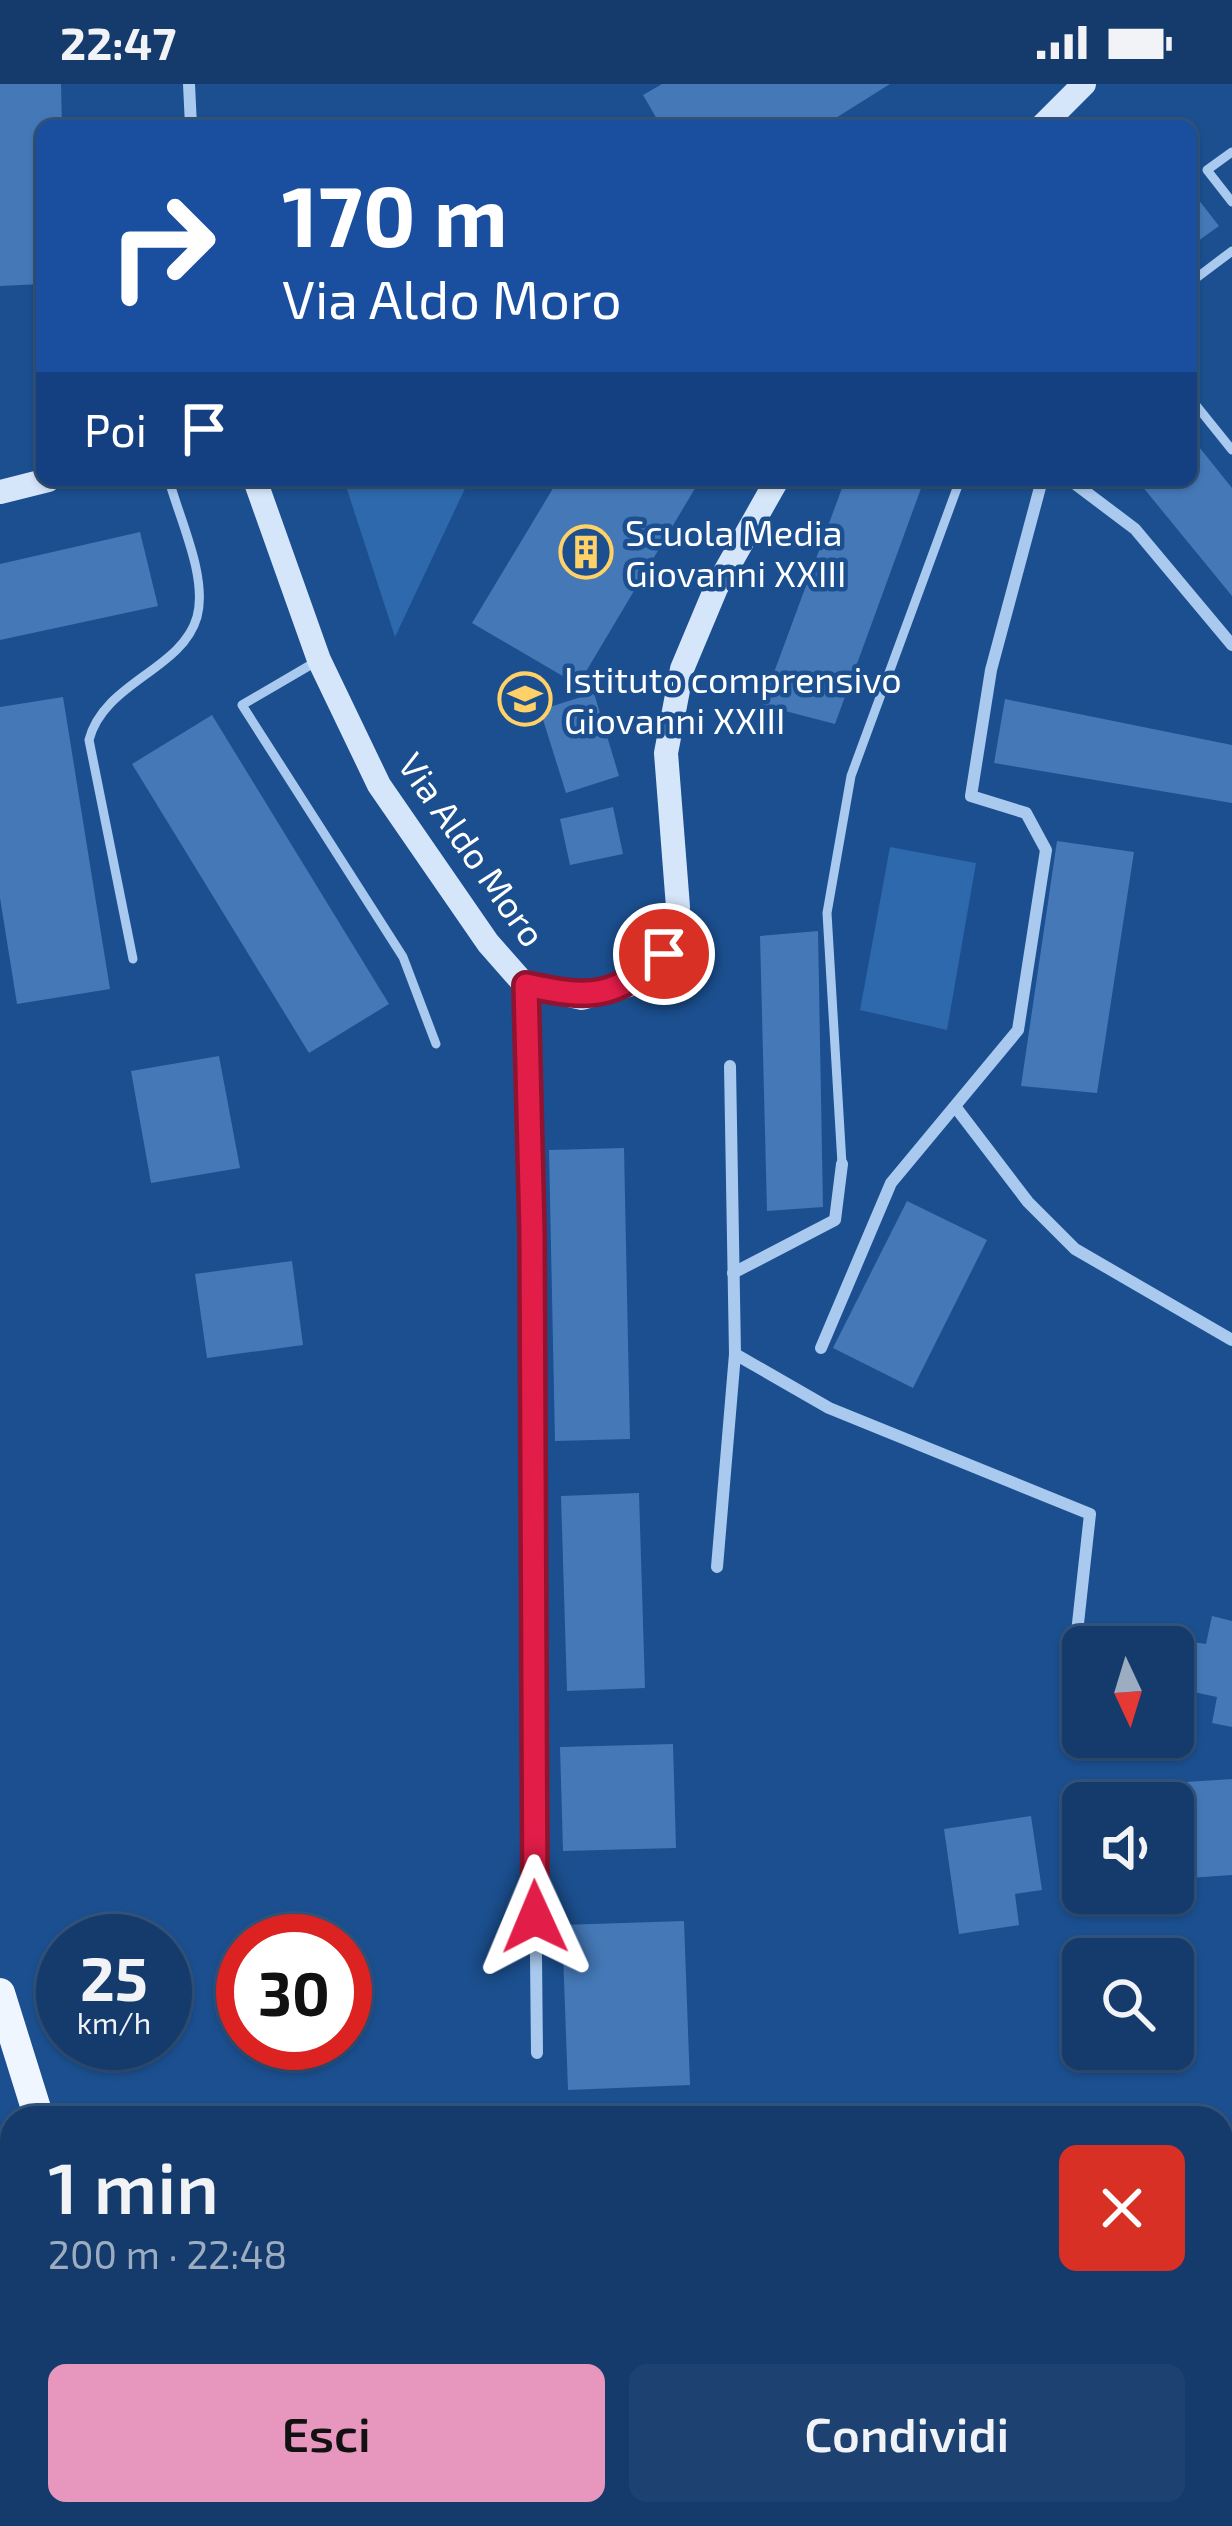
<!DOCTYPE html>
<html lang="it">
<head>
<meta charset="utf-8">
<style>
	:root { --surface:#143b6b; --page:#1d4271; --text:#f1f3f6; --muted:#9dadc1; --line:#33557e; --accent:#e797bd }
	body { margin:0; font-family:"Exo 2",sans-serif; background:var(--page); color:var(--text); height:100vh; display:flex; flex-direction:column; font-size:45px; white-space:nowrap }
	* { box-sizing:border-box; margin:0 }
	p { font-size:39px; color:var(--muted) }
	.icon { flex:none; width:66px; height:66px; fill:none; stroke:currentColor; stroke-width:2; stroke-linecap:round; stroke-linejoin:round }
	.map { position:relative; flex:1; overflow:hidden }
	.details { position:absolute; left:0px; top:2022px; width:1233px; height:420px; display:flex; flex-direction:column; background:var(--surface); border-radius:36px 36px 0 0; box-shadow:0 3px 9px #0004,0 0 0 3px var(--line) }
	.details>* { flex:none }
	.top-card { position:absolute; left:36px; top:36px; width:1161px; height:366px; border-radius:18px; box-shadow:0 3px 9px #0004,0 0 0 3px var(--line); background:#1a4fa0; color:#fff; overflow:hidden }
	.needle { width:78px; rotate:176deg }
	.controls { position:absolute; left:1062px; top:1542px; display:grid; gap:24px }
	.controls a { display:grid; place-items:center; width:132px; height:132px; border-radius:18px; background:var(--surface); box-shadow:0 3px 9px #0004,0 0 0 3px var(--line); font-size:60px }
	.speed { position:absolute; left:36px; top:1830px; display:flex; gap:24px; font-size:60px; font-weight:700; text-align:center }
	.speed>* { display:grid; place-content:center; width:156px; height:156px; border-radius:50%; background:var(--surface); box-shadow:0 3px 9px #0004,0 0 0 3px var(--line); line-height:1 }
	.speed small { font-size:30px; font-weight:400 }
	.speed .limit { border:18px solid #d22; background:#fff; color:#111 }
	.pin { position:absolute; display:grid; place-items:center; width:102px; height:102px; color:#fff; margin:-51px; border:6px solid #fff; border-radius:50%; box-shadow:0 3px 12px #0007 }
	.me { position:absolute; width:132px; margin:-66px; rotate:359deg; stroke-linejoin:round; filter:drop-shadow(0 0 9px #0008) }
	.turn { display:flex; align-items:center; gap:42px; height:252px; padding:0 48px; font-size:54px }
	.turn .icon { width:156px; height:156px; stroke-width:2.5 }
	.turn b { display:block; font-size:84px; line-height:102px }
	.then { display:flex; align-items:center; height:114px; padding:0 48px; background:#0003; gap:24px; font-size:45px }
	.round { display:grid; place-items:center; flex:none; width:126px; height:126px; border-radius:18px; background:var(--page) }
	.overview { display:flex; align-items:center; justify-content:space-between; height:204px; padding:0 48px }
	h1 { font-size:72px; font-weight:600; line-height:90px }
	.button { display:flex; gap:24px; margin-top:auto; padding:24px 48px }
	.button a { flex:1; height:138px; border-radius:18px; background:var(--accent); color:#111; font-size:48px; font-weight:600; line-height:138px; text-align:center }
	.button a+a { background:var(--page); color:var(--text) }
	.status { display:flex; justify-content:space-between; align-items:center; height:84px; padding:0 60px; background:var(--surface); direction:ltr }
	.status svg { height:33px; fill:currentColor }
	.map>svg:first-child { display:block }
</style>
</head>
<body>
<div class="status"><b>22:47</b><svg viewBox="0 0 49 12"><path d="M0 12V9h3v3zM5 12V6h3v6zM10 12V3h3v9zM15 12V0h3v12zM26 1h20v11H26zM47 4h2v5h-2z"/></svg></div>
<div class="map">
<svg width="1232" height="2442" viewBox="0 0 1232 2442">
	<rect width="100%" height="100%" fill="#1b4f8f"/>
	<g fill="#2e69ad">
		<path d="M344 396H469L395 553Z"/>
		<path d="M890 763 976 779 947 946 860 926Z"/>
	</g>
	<g fill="#4478b7">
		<path d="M0 0H61L62 42H42V200L0 202Z"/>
		<path d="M662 0H890L823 42H661L643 11Z"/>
		<path d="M1191 106 1219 142 1191 162Z"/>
		<path d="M1191 353 1232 404V512L1137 396H1191Z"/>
		<path d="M558 396H700L578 601 472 539Z"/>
		<path d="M845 396 923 399 835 640 762 621Z"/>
		<path d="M140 448 158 522 0 556V480Z"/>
		<path d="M594 609 619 692 566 709 540 626Z"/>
		<path d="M63 613 110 905 17 920 0 814V623Z"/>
		<path d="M1005 615 1232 661V719L994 679Z"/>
		<path d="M212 631 389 920 309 969 132 680Z"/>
		<path d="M613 723 623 770 570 781 560 735Z"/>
		<path d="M1057 757 1134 768 1097 1009 1021 1002Z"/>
		<path d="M818 847 823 1123 767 1127 760 852Z"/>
		<path d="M219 972 240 1084 151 1099 131 987Z"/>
		<path d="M624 1064 630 1355 555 1357 549 1066Z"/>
		<path d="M907 1117 987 1156 913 1304 833 1264Z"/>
		<path d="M292 1177 303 1261 207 1274 195 1190Z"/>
		<path d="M639 1409 645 1604 567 1607 561 1412Z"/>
		<path d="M1212 1532 1232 1537V1643L1212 1639 1217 1613 1175 1604 1186 1557 1206 1560Z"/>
		<path d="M673 1660 676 1764 563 1767 560 1663Z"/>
		<path d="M1232 1695V1791L1173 1795V1719H1140L1139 1701Z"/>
		<path d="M1031 1732 1042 1806 1015 1810 1019 1841 959 1850 944 1745Z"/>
		<path d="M684 1837 690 2001 568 2006 562 1841Z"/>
	</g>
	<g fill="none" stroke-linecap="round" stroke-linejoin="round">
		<g stroke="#a9c9ee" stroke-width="9">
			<path d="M1232 68 1207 86 1232 118"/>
			<path d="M1191 198 1232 167"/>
			<path d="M1191 315 1232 366"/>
			<path d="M319 576 242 621 403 873 436 960"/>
			<path d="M133 875 89 656C104 598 182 586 197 533 208 493 179 434 169 396"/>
			<path d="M842 1080 827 829 851 692 960 396"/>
		</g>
		<g stroke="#a9c9ee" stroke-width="12">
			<path d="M189 0 191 42"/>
			<path d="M1070 396 1135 445 1232 561"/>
			<path d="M526 902 537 1969"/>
			<path d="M957 1025 1028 1118 1075 1165 1232 1256"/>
			<path d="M733 1189 835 1136 842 1080"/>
			<path d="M821 1264 891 1099 1018 946 1046 766 1026 729 971 712 991 586 1042 396"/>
			<path d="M735 1270 829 1324 1090 1430 1073 1585"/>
			<path d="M717 1483 735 1270 730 982"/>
		</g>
		<g stroke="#d6e6fa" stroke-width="24">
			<path d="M1042 42 1084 0"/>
			<path d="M255 396 319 576 379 701 488 859 525 901 582 914 629 901 664 870 678 823 666 669 682 585 716 504 777 396"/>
			<path d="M0 408 48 396"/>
		</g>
		<g stroke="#f0f6ff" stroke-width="30">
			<path d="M0 1909 39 2034"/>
			<path d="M161 2430 165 2442"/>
		</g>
	</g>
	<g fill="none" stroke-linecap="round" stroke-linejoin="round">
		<g stroke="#92132f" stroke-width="30">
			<path id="route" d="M535 1833 532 1148 526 901C591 915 613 915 664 870"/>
		</g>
		<use href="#route" stroke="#e11d48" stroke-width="21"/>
	</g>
	<defs>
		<g id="building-ring" transform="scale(2.7)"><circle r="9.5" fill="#1b4f8f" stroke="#ffd166" stroke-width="1.5"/><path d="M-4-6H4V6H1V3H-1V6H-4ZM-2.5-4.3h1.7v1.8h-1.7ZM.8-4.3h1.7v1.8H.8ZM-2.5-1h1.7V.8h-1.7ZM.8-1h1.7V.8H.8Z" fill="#ffd166"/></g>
		<g id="school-ring" transform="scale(2.7)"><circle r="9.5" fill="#1b4f8f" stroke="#ffd166" stroke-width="1.5"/><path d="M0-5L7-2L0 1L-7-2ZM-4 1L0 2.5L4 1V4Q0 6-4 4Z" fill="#ffd166"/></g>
	</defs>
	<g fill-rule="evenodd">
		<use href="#building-ring" x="586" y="468"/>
		<use href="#school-ring" x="525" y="615"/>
	</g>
	<g text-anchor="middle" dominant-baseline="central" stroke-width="9" stroke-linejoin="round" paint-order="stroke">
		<g font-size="36" fill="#fff" stroke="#1b4f8f" text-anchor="start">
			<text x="625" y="447">Scuola Media<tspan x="625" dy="41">Giovanni XXIII</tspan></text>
			<text x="564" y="594">Istituto comprensivo<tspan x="564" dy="41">Giovanni XXIII</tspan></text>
		</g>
		<g font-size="36" fill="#fff" stroke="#1b4f8f">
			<text transform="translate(473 765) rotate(55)">Via Aldo Moro</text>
		</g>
	</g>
</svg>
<div class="controls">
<a><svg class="needle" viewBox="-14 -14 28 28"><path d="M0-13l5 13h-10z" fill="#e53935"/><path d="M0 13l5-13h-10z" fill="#9dadc1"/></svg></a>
<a><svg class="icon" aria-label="sound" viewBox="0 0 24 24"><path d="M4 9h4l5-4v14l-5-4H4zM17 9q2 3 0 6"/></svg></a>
<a><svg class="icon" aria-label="search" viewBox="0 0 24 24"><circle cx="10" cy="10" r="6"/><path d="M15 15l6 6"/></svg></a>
</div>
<div class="speed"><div>25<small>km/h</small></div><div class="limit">30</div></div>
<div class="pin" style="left:664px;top:870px;background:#d93025"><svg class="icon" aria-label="arrive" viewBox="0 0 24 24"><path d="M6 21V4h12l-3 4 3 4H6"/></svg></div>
<svg class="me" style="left:535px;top:1833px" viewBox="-20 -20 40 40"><path d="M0-17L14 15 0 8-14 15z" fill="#e11d48" stroke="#fff" stroke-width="4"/></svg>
<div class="top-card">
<div class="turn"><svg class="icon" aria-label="right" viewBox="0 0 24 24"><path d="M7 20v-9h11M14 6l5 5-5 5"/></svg><div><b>170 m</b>Via Aldo Moro</div></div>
<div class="then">Poi<svg class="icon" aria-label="arrive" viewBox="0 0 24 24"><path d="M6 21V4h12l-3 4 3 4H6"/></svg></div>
</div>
<section class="details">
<div class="overview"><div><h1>1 min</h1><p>200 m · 22:48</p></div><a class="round" style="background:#d93025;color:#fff"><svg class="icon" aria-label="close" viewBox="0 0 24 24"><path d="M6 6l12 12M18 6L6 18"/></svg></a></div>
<div class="button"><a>Esci</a><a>Condividi</a></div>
</section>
</div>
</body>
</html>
